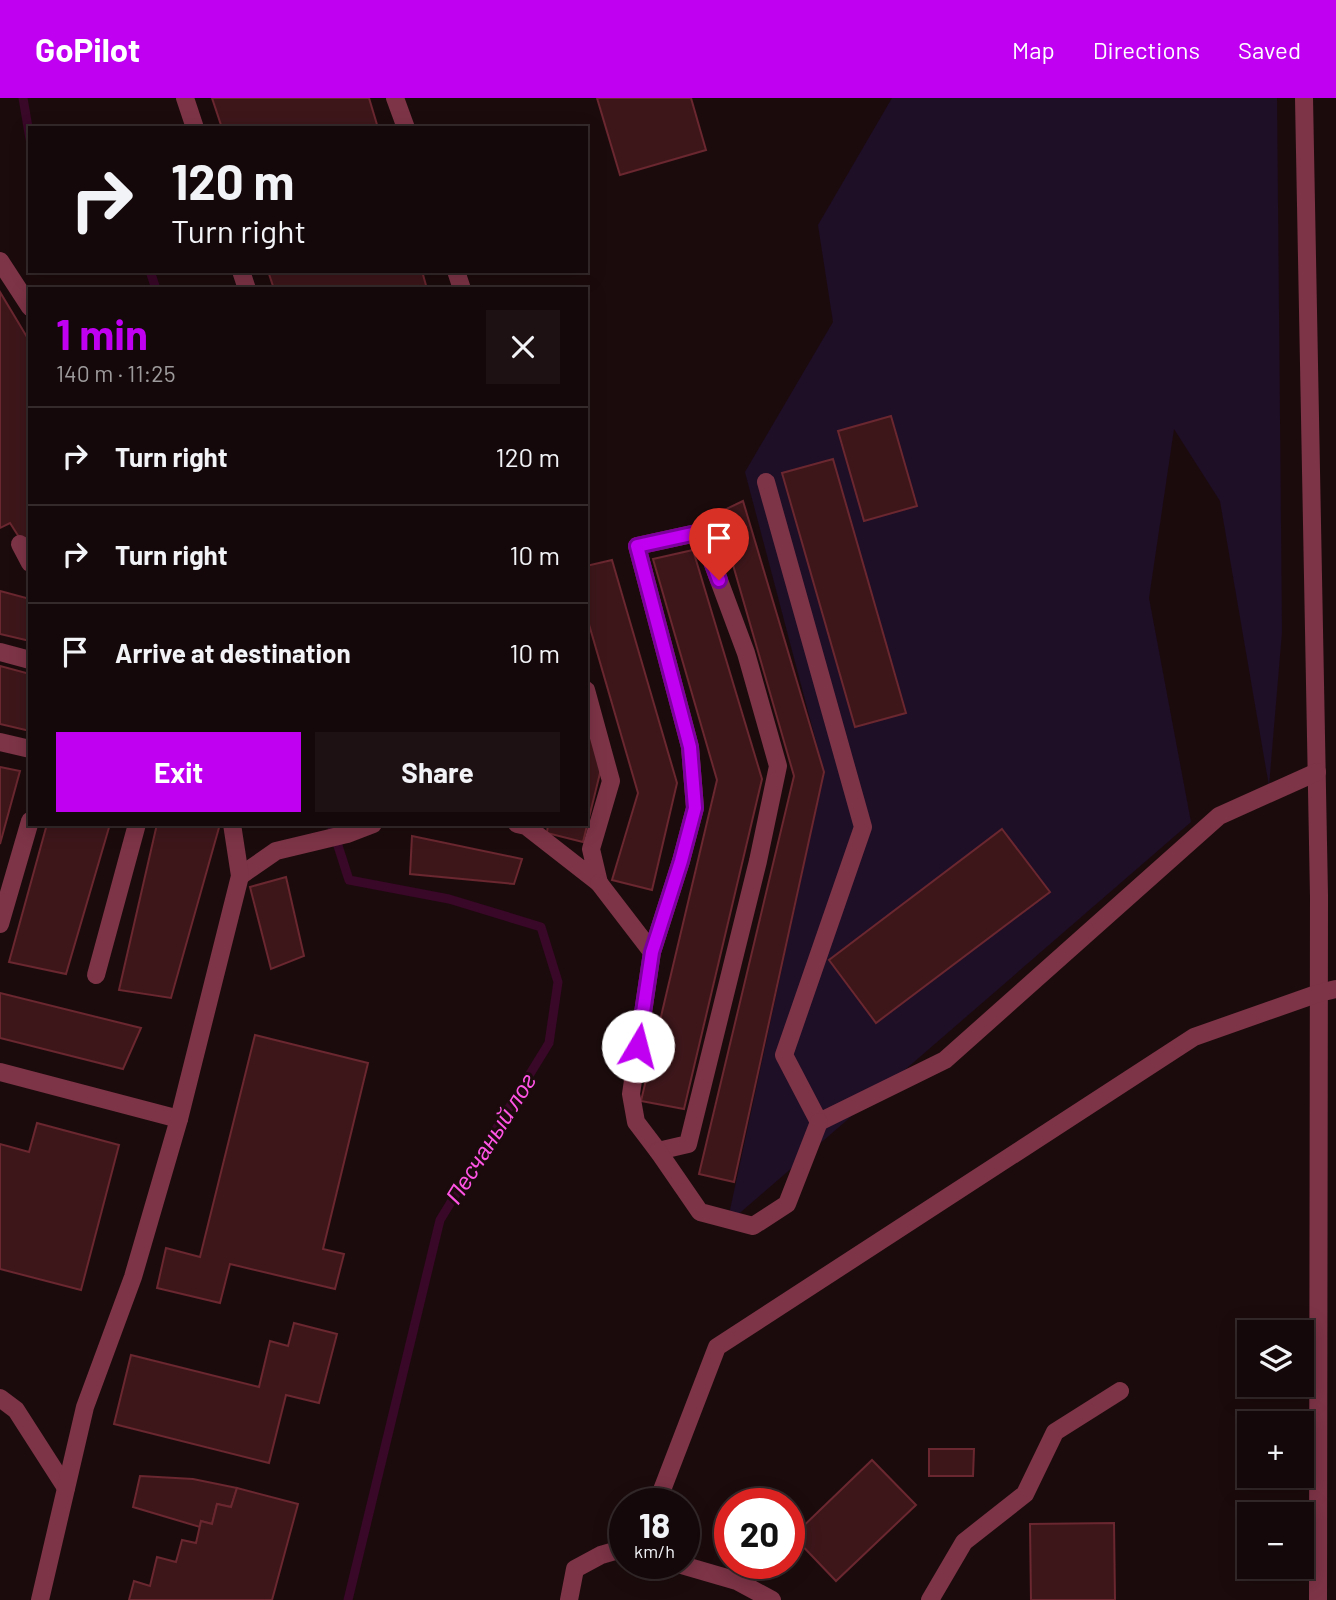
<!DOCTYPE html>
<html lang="en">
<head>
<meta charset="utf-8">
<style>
	:root { --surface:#15080a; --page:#1e1113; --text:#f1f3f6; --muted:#9d9a9c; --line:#34292b; --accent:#bf00f1 }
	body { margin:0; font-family:Barlow,sans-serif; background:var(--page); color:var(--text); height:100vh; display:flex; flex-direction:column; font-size:26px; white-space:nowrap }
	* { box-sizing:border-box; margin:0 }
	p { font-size:23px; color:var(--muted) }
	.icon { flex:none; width:38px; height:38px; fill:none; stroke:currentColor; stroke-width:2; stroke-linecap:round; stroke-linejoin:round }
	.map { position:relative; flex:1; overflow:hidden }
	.drawer { position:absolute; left:28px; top:189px; width:560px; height:539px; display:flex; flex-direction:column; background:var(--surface); border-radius:0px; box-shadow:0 4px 18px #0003,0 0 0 2px var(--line) }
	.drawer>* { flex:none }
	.guide { position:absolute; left:28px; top:28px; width:560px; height:147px; border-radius:0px; box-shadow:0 4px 18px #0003,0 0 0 2px var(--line); background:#15080a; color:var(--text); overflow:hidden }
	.fabs { position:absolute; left:1237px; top:1222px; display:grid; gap:14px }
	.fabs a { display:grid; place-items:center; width:77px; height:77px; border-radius:0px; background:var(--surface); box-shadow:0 4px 18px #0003,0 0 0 2px var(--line); font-size:35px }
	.speed { position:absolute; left:609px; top:1390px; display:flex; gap:14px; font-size:35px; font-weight:700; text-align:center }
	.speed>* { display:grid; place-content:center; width:91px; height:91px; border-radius:50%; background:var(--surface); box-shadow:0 4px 18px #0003,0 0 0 2px var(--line); line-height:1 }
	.speed small { font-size:18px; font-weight:400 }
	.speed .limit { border:10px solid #d22; background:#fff; color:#111 }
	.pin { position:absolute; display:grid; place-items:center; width:60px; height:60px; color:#fff; margin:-72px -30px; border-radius:50% 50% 50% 0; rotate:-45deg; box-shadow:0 0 7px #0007 }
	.pin .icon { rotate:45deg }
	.me { position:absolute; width:77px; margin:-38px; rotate:8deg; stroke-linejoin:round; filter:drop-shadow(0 0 5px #0008) }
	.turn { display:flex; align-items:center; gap:24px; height:147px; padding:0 28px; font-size:32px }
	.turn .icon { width:91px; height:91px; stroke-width:2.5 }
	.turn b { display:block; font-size:49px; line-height:60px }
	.round { display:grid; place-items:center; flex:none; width:74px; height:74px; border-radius:0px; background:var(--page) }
	.headline { display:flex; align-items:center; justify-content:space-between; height:119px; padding:0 28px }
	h1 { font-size:42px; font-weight:700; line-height:52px; color:var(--accent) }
	.cta { display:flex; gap:14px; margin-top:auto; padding:14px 28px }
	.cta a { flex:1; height:80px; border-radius:0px; background:var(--accent); color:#fff; font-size:28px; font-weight:700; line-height:80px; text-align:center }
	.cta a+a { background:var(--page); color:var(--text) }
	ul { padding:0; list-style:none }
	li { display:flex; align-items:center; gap:21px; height:98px; padding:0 28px; border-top:2px solid var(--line) }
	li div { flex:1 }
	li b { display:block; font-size:26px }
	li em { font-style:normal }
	header { display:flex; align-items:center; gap:42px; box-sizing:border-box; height:98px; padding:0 35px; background:var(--accent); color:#fff }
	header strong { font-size:33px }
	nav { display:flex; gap:38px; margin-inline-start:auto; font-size:24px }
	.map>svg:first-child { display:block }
</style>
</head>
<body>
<header>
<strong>GoPilot</strong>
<nav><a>Map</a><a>Directions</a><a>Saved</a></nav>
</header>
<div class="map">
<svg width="1336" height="1502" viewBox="0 0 1336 1502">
	<rect width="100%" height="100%" fill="#1c0b0d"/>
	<path fill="#1e0e26" d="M892 0H1277L1282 534 1269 688 1220 403 1174 331 1149 500 1191 724 727 1126 824 674 745 374 833 224 818 127Z"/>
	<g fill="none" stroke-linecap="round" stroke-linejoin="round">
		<g stroke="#390728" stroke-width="9">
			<path d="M23 0 30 41"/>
			<path d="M150 173 156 191"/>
			<path d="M331 726 349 782 449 801 541 829 558 884 549 945 440 1122 348 1502"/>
		</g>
	</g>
	<g fill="#3d161a" stroke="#6a272f" stroke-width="2">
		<path d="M212 0H369L378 30H222Z"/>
		<path d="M597 0H691L706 52 620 77Z"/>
		<path d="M268 173H422L427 191H274Z"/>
		<path d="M0 194 30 244V456L10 425 0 430Z"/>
		<path d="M891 318 917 408 864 423 838 333Z"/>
		<path d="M833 361 906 615 855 629 782 375Z"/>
		<path d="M743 403 824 674 734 1084 699 1076 794 678 718 415Z"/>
		<path d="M693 452 762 681 684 1011 641 1003 717 682 653 461Z"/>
		<path d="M612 462 677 685 652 792 612 782 638 695 586 516V468Z"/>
		<path d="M0 493 30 501V543L0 536Z"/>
		<path d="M0 568 30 576V633L0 626Z"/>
		<path d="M586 615 602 667 583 744 547 735 548 726H586Z"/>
		<path d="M0 669 20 673 0 746Z"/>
		<path d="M47 726H110L66 876 9 864Z"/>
		<path d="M157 726H220L171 900 119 892Z"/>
		<path d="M1002 731 1050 794 876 925 829 862Z"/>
		<path d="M412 738 522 761 514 786 410 776Z"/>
		<path d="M286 779 304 858 271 871 250 789Z"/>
		<path d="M0 895 141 930 123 971 0 940Z"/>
		<path d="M255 937 368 965 323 1151 344 1156 335 1191 230 1166 220 1205 157 1190 166 1150 200 1159Z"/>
		<path d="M37 1025 119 1047 81 1192 0 1171V1046L29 1054Z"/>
		<path d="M294 1225 337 1236 319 1305 286 1297 269 1365 114 1326 131 1257 259 1289 270 1243 288 1248Z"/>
		<path d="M929 1351H974L973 1378H929Z"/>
		<path d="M872 1362 916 1407 836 1483 793 1438Z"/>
		<path d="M140 1378 193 1381 237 1390 231 1409 217 1406 212 1426 201 1423 200 1429 133 1409Z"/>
		<path d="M237 1390 298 1406 272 1502H129L134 1483 150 1488 157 1459 176 1464 182 1442 196 1445 201 1423 212 1426 217 1406 231 1409Z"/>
		<path d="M1114 1425 1115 1502H1031L1030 1426Z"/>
	</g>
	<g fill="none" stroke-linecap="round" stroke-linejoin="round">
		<g stroke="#7d3447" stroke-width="18">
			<path d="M185 0 195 30"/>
			<path d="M395 0 406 30"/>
			<path d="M1304 0 1319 798 1318 1502"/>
			<path d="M0 163 30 209"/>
			<path d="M241 173 247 191"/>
			<path d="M456 173 462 191"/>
			<path d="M766 384 863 729 784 957 819 1024 945 962 1219 718 1317 674"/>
			<path d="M20 446 30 465"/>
			<path d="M0 554 30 562"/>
			<path d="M0 644 30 651"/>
			<path d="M517 726 526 728 599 785 591 751 611 683 586 592"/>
			<path d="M240 778 276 753 347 736 373 726"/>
			<path d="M599 785 652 854 681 763 695 710 690 649 637 448 701 434 746 555 778 668 758 763 688 1046 658 1053 636 1024 631 996 652 854"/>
			<path d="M0 826 30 723"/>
			<path d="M96 877 137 726"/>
			<path d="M0 974 179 1021"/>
			<path d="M658 1053 700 1114 753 1128 787 1106 819 1024"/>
			<path d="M0 1300 16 1312 66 1390"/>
			<path d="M657 1405 717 1249 1194 939 1319 895 1336 891"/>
			<path d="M675 1465 737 1483 772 1502"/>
			<path d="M40 1502 85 1309 133 1179 179 1021 240 778 232 726"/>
			<path d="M569 1502 575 1471 601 1457 625 1450"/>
			<path d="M930 1502 964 1444 1025 1396 1055 1334 1120 1293"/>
		</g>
	</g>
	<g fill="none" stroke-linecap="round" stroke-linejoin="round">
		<g stroke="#7c009d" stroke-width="18">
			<path id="route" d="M638 948 652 854 681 763 695 710 690 649 637 448 701 434 719 482"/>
		</g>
		<use href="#route" stroke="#bf00f1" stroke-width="12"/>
	</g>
	<g text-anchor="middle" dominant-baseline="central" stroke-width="6" stroke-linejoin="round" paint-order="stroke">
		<g font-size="23" font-style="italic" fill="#ff54e4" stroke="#1c0b0d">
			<text transform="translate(490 1040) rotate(-58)">Песчаный лог</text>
		</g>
	</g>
</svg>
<div class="fabs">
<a><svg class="icon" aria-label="layers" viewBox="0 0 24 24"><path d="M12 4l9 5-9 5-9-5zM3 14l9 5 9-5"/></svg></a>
<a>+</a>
<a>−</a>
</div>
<div class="speed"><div>18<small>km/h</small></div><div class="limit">20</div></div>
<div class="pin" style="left:719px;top:482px;background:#d93025"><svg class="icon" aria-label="arrive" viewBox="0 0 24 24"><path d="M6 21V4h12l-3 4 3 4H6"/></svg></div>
<svg class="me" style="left:638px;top:948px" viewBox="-20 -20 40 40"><circle r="19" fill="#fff"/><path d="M0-13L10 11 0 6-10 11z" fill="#bf00f1"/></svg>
<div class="guide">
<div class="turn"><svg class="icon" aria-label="right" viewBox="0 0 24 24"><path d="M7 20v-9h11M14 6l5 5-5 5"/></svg><div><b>120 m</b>Turn right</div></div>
</div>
<section class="drawer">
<div class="headline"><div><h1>1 min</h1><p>140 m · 11:25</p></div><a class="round"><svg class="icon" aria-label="close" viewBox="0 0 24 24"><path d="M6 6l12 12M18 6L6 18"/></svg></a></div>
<ul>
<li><svg class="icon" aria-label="right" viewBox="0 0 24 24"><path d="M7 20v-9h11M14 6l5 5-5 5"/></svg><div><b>Turn right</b></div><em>120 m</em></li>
<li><svg class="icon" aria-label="right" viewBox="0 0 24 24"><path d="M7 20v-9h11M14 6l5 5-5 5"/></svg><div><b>Turn right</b></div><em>10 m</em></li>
<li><svg class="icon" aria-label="arrive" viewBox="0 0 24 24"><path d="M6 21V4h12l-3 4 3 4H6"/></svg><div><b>Arrive at destination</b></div><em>10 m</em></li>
</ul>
<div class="cta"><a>Exit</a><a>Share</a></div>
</section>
</div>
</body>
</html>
